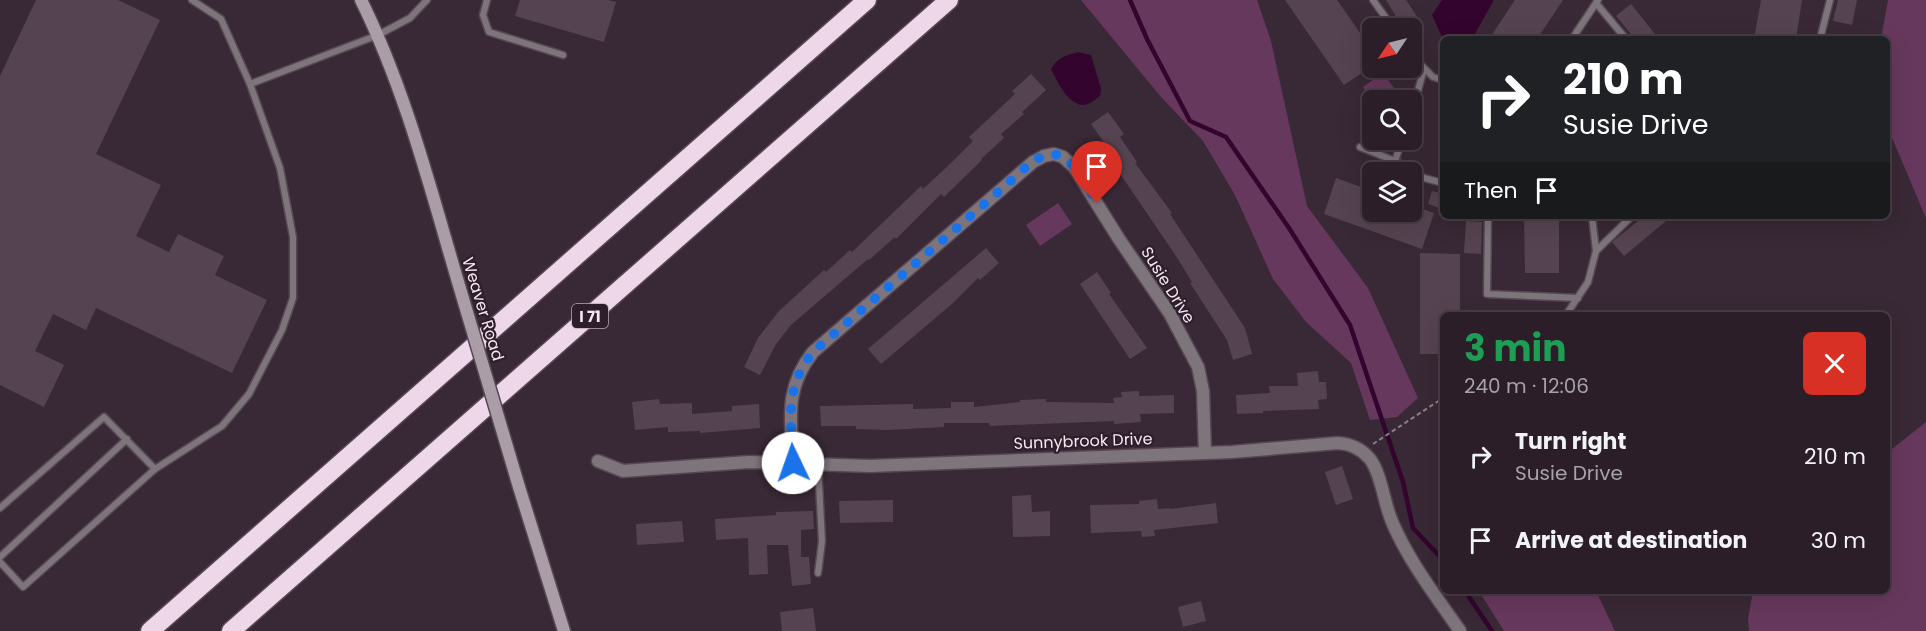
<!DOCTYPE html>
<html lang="en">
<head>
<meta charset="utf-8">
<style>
	:root { --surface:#2b1e28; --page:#332730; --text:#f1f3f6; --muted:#a6a2a8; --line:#473c45 }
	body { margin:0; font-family:Poppins,sans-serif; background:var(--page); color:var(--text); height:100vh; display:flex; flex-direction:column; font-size:22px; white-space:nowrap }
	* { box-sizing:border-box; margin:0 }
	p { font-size:20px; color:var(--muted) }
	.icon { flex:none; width:33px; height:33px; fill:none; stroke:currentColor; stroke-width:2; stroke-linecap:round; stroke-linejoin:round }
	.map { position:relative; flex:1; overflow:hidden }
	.panel { position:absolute; left:1440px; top:312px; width:450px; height:282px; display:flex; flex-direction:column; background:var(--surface); border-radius:9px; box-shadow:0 6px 24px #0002,0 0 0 2px var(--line) }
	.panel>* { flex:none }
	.top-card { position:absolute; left:1440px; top:36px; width:450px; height:183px; border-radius:9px; box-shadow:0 6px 24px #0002,0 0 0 2px var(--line); background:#202124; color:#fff; overflow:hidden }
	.needle { width:39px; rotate:235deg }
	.tools { position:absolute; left:1362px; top:18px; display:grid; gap:12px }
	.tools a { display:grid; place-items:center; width:60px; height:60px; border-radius:9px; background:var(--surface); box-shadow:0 6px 24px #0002,0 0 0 2px var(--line); font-size:30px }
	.pin { position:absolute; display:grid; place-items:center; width:51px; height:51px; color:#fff; margin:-62px -26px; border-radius:50% 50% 50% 0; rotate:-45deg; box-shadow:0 0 6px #0007 }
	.pin .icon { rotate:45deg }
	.me { position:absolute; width:66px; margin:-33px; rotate:357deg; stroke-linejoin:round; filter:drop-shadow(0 0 4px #0008) }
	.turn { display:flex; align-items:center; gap:21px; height:126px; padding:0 24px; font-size:27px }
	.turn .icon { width:78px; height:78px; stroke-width:2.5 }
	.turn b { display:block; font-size:42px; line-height:51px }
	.then { display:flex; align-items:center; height:57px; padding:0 24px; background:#0003; gap:12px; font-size:22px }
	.round { display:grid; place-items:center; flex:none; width:63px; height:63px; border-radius:9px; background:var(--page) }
	.overview { display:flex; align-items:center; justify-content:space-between; height:102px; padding:0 24px }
	h1 { font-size:36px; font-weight:700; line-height:45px; color:#1e9e55 }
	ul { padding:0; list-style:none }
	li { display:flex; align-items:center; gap:18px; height:84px; padding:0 24px }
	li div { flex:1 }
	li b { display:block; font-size:22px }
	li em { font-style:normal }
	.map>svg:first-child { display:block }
</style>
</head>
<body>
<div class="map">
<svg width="1926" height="631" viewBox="0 0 1926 631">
	<rect width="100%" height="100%" fill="#392835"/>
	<g fill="#67385d">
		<path d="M1081 0H1257L1271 41 1307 206 1368 288 1418 398 1397 417 1370 420 1351 363 1306 322 1273 279 1235 195 1203 141 1161 97Z"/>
		<path d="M1888 0H1926V218L1887 126V39H1881Z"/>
		<path d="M1383 73 1396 91 1384 100 1372 101 1363 87Z"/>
		<path d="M1058 203 1072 224 1040 246 1026 225Z"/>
		<path d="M1926 422V631H1749L1748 619 1753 591H1887V453Z"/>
		<path d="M1479 591H1596L1615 631H1504Z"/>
	</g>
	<g fill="#33042d">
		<path d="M1442 0H1494L1472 39H1443L1432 15Z"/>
		<path d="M1078 52 1091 55 1101 89 1100 96C1095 100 1089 105 1082 105 1067 103 1057 81 1051 69 1057 58 1066 55 1078 52Z"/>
	</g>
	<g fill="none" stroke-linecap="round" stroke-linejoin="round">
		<g stroke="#33042d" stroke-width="4.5">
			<path d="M1130 0 1147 39 1190 121 1226 137 1289 228 1350 325 1403 482 1413 528 1443 560"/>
			<path d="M1465 591 1492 631"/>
		</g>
	</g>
	<g fill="#564351">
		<path d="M36 0H118L160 20 96 154 161 185 136 236 169 252 178 234 224 256 215 275 267 300 232 373 96 308 86 330 53 314 35 351 64 365 44 407 0 385V76Z"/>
		<path d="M520 0H608L616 2 604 42 515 16Z"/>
		<path d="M1285 0H1337L1372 50V66L1344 85Z"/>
		<path d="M1386 0H1406L1418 18 1403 28Z"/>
		<path d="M1515 0H1563L1537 39H1489Z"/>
		<path d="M1761 0H1802L1796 39H1754Z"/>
		<path d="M1838 0H1857L1852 25 1833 21Z"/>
		<path d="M1631 4 1659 39H1635L1616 16Z"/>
		<path d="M1031 74 1046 90 1022 112 1024 114 1001 134 1004 138 981 159 982 160 944 197 941 194 896 239 895 237 869 260 868 259 791 325 776 344 760 375 744 367 758 338 779 311 824 270 826 272 850 250 852 252 921 186 923 189 951 163 973 141 969 137 1015 94 1012 91Z"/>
		<path d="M1108 112 1124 134 1120 137 1137 162 1135 163 1172 213 1170 214 1245 328 1252 354 1233 360 1227 340 1190 283 1192 282 1176 256 1106 153 1110 151 1091 124Z"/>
		<path d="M1336 178 1372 191V212H1412V205L1434 213 1422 249 1324 214Z"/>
		<path d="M1432 191 1443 194V209L1428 204Z"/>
		<path d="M1524 216H1559V273H1525Z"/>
		<path d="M1644 216H1672L1624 256 1612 242Z"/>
		<path d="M1466 221 1482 222 1481 254 1464 253Z"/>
		<path d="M986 248 999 263 980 280 978 278 952 304 881 364 868 349Z"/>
		<path d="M1420 253 1460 254V315H1443V354H1420Z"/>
		<path d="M1097 272 1111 293 1109 294 1147 348 1130 359 1080 284Z"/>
		<path d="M1318 371 1319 382H1326L1327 399 1318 400 1319 409 1263 411V413L1237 414 1236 395 1270 393 1269 386H1298L1297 373Z"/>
		<path d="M1139 391V396L1174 395V413L1140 414 1141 422 1114 424V421L990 426 989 423H944V427L888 430 856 429V426H821L820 406 913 404V409L951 408V402H974V407L1020 402V400L1046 399V402L1114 403 1113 398 1122 397 1121 392Z"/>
		<path d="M659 399 660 404 692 403V414L732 411V406L759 404 760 428 700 433V431L668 432V427L635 430 632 402Z"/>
		<path d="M1342 466 1353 499 1336 505 1325 472Z"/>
		<path d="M1031 495 1032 512 1050 511V536L1013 537 1012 496Z"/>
		<path d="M1157 499 1158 509 1170 508V509L1216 503 1218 523 1154 530 1155 536 1142 537 1141 531 1091 533 1090 505 1139 504V501Z"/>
		<path d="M893 500V522L840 523 839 501Z"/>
		<path d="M813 511 814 529 801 530V557H809L811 584 792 586 788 545H767L768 574 749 575 748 538 716 540 715 519 776 515V512Z"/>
		<path d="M682 521 684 542 637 545 636 524Z"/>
		<path d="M1201 601 1206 621 1183 627 1178 607Z"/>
		<path d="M813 608 816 631H782L780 612Z"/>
	</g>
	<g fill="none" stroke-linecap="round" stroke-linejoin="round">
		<g stroke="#574753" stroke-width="9">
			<g id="service">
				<path d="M487 0 483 15 489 32 563 55"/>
				<path d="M1373 0 1393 28"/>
				<path d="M1596 3 1626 39"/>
				<path d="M1572 39 1598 0"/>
				<path d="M1820 39 1830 0"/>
				<path d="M1412 56 1433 77 1443 80"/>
				<path d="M250 84 378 35 410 18 427 0"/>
				<path d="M1412 112 1424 69"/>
				<path d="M1360 147 1395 161 1424 178 1443 183"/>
				<path d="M1395 161 1402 140"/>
				<path d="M1488 216 1487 294 1578 298"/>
				<path d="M1592 216 1596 251"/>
				<path d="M1564 315 1568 312 1588 282 1596 251 1632 216"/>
				<path d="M818 465 822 541 818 573"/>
				<path d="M0 508 104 417 155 469"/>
				<path d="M0 557 127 439"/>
				<path d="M0 562 23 587 155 469 222 426 249 394 282 330 293 298V237L280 168 250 84 221 19 192 0"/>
			</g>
		</g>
		<g stroke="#574753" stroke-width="15">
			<g id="minor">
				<path d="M598 461 623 471 749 462 870 466 1232 452 1338 443C1351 444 1361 448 1370 459 1382 475 1384 505 1393 524 1410 563 1436 596 1460 631"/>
				<path d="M793 463C791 419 784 389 813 352L1033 162 1044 156 1054 154 1063 157 1074 167 1119 239 1170 314 1198 367 1203 391 1205 453"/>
			</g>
		</g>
		<g stroke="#574753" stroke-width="15">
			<g id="secondary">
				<path d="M361 0C405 89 430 187 458 282"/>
				<path d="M519 487 564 631"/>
			</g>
		</g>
		<g stroke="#574753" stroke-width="21">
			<g id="motorway">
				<path d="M150 631 867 0"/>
				<path d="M231 631 949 0"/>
			</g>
		</g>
		<path stroke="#8c7d88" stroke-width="2" stroke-dasharray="4.5 3" stroke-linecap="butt" d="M1373 444 1443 398"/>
		<use href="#service" stroke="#7e757c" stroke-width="6"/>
		<use href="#minor" stroke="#7e757c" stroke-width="12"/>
		<use href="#secondary" stroke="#ab9da8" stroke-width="12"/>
		<use href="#motorway" stroke="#eed7e8" stroke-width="18"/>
		<g stroke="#574753" stroke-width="15" stroke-linecap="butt">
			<path id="secondary-bridge" d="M458 282 519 487"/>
		</g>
		<use href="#secondary-bridge" stroke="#ab9da8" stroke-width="12"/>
	</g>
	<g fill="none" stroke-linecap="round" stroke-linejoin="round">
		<path stroke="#1a73e8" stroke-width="10" stroke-dasharray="0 18" d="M793 463C791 418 784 389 813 352L1004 187C1016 177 1027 164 1041 157 1068 143 1086 185 1097 203"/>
	</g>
	<g text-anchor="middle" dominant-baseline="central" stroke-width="4.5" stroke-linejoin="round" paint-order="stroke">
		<rect fill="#2e1e2b" stroke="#b8abb5" stroke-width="1.5" x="572" y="304" width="36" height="24" rx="4.5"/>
		<g font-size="15" font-weight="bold" fill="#f3e7f0">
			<text x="590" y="316">I 71</text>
		</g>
		<g font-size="16" fill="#f3e7f0" stroke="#2e1e2b">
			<text transform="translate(1168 285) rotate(58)">Susie Drive</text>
			<text transform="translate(483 309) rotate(73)">Weaver Road</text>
			<text transform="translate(1083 441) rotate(-2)">Sunnybrook Drive</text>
		</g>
	</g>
</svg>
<div class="tools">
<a><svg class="needle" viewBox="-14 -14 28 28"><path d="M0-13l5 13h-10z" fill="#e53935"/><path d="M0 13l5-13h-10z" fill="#a6a2a8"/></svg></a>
<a><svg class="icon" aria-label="search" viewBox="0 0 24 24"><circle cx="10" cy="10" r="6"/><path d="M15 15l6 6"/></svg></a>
<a><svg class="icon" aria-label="layers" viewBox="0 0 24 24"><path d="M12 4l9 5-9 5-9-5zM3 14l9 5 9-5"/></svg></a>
</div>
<div class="pin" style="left:1097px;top:203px;background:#d93025"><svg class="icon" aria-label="arrive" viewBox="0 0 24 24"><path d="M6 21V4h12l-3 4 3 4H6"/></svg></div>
<svg class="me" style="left:793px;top:463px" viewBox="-20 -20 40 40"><circle r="19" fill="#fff"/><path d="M0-13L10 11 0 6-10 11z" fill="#1a73e8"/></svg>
<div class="top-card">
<div class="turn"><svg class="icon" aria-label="right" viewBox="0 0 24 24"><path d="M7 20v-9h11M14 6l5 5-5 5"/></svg><div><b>210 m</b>Susie Drive</div></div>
<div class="then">Then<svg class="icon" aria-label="arrive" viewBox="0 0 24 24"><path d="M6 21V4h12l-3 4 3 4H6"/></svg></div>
</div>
<section class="panel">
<div class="overview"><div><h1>3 min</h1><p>240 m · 12:06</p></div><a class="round" style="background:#d93025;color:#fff"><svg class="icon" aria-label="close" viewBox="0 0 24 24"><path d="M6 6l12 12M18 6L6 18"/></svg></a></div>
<ul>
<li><svg class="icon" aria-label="right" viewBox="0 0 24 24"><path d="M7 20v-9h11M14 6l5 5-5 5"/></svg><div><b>Turn right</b><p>Susie Drive</p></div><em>210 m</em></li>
<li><svg class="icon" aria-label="arrive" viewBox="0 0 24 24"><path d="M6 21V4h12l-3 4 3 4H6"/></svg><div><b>Arrive at destination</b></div><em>30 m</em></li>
</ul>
</section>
</div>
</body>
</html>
